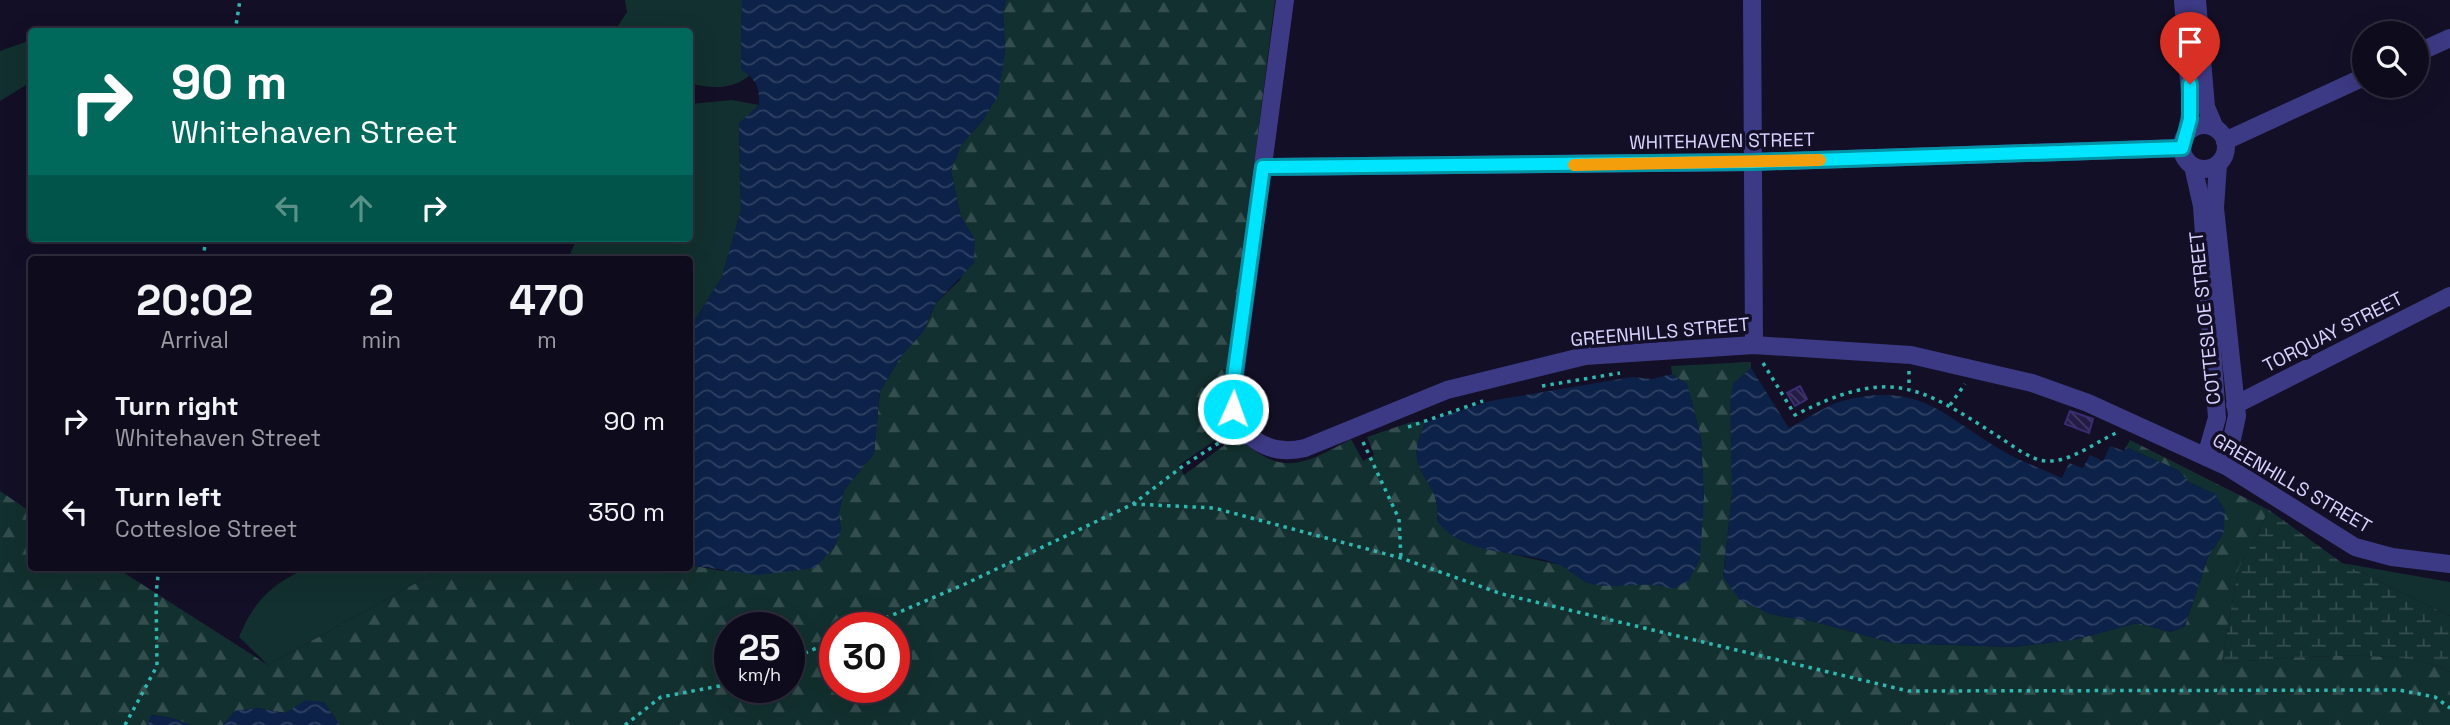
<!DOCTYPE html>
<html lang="en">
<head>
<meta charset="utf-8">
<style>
	:root { --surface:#0e0b1c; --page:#1c1929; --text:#f1f3f6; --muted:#9b9ba3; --line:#2e2b3b }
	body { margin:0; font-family:"Space Grotesk",sans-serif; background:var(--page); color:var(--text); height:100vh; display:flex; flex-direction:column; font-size:26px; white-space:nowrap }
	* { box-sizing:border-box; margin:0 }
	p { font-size:23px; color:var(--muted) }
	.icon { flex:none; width:38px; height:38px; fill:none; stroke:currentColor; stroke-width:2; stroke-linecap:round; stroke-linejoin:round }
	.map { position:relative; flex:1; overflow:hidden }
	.panel { position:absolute; left:28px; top:256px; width:665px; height:315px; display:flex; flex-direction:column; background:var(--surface); border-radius:7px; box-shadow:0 7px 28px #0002,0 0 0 2px var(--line) }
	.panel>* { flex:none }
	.top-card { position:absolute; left:28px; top:28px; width:665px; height:214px; border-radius:7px; box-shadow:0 7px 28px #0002,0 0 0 2px var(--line); background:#00695c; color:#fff; overflow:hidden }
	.controls { position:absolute; left:2352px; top:21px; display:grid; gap:14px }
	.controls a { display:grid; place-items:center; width:77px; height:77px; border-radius:50%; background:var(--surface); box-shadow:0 7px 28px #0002,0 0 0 2px var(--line); font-size:35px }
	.speed { position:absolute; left:714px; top:612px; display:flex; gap:14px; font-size:35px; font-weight:700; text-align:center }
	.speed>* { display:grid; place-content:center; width:91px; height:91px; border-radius:50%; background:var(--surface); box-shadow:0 7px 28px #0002,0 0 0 2px var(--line); line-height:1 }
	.speed small { font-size:18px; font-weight:400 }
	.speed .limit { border:10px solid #d22; background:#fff; color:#111 }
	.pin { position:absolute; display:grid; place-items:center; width:60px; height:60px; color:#fff; margin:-72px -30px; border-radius:50% 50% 50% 0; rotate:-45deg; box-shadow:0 0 7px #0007 }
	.pin .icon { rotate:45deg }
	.me { position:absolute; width:77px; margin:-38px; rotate:2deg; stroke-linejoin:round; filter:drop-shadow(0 0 5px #0008) }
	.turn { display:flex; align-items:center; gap:24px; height:147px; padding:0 28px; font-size:32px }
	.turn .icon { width:91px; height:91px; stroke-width:2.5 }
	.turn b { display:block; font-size:49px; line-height:60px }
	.lanes { display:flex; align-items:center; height:66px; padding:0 28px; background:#0003; justify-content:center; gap:35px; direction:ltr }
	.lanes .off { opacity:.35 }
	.eta { display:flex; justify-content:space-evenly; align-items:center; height:119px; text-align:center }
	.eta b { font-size:42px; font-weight:800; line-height:49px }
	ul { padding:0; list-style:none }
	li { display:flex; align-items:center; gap:21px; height:91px; padding:0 28px }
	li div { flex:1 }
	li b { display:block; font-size:26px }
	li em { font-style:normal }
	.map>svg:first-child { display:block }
</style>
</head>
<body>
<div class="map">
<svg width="2450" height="725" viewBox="0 0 2450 725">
	<defs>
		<pattern id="forest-firs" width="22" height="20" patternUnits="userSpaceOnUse" patternTransform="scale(1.75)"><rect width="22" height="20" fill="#12302f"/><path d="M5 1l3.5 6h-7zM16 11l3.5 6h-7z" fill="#344d4e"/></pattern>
		<pattern id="wetland-marsh" width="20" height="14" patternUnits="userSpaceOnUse" patternTransform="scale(1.75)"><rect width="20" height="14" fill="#12302f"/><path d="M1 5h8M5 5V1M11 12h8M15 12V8" fill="none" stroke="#344d4e"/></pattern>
		<pattern id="water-waves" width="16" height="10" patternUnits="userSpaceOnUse" patternTransform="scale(1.75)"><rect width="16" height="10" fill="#0c2248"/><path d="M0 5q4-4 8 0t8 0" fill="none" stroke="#2f4163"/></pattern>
		<pattern id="building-back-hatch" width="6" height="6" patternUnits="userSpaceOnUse" patternTransform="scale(1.75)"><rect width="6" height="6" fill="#241b47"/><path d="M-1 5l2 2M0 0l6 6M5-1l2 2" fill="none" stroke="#433b63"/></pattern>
	</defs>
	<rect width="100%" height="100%" fill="#130f26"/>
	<g fill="#12302f">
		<path d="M625 0H742L741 69 750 75C733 90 711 89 690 83V32H614L627 12Z"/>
		<path d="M31 40V82L0 101V51Z"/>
		<path d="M732 100 759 105 739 124 741 210 722 277 690 328V259H568L577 238H690V104Z"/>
		<path d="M2342 563 2450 582V616Z"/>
		<path d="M309 567H445L268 665 239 637C255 599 272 584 309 567Z"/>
	</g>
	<path fill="url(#forest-firs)" fill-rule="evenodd" d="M1006 0H1275L1224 399 1230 430 1179 465 1184 475 1237 436C1282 478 1303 465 1351 439L1363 461 1374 455 1367 437 1411 422H1426C1398 477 1443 475 1437 521L1479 547 1561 565 1587 583 1655 582 1704 498 1701 437 1687 384 1672 374 1671 366 1751 362V368L1733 384 1732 495 1723 576 1770 614 1816 622 1893 643 2013 647 2073 640 2137 623 2171 632 2185 626 2208 557 2224 532 2215 494 2189 482 2178 470 2126 447 2130 440 2269 510 2238 570 2222 662C2278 660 2404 644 2450 672V725H340L324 702 285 713 257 708 235 711 223 725H190L172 718 152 715 148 725H0V491L31 512 32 567H115L268 665 445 567 690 565 722 571 841 531 839 513 844 490 874 454 880 391 902 355 923 332 936 303 960 280 975 240 961 217 951 171 961 145 983 120 1005 53 1003 11ZM730 628H789V688H730ZM835 628H894V688H835Z"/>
	<path fill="url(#wetland-marsh)" d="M2269 510 2342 563 2450 616V672C2404 644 2278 660 2222 662L2238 570Z"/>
	<g fill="url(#water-waves)">
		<path d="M742 0H1006L1003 11 1005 53 998 96 983 120 961 145 951 171 961 217 975 240 974 263 936 303 923 332 902 355 880 391 874 454 844 490 839 513 841 531 835 546 815 568 758 575 690 565V328L722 277 741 210 739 123 759 105C760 88 756 78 741 70Z"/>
		<path d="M1751 368 1789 428C1806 420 1824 406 1842 401 1924 380 1945 419 2008 454 2025 463 2044 470 2062 478L2069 463 2083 468 2090 455 2103 461 2110 446 2124 451 2126 447 2178 470 2189 482 2215 494 2225 510 2224 532 2208 557 2185 626 2171 632 2137 623 2073 640 2013 647 1893 643 1816 622 1770 614 1740 600 1723 577 1732 495 1730 401 1733 384Z"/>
		<path d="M1672 374 1687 384 1701 437 1704 498 1700 559 1688 582 1672 589C1645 579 1615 591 1588 583 1578 580 1570 569 1560 565 1521 549 1465 558 1437 521 1443 475 1398 477 1426 422L1490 401 1632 377 1652 379Z"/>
		<path d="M306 700 324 702 340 725H223L235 711 257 708 285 713Z"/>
		<path d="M151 715 173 718 190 725H148Z"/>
	</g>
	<g fill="url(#building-back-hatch)" stroke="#3b2d73" stroke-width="2">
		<path d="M1800 386 1807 399 1795 406 1787 393Z"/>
		<path d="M2070 411 2093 419 2089 433 2065 424Z"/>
	</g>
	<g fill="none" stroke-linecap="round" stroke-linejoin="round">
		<g stroke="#2fb8b0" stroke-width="3.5" stroke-dasharray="3.5 5" stroke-linecap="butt">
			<path d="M235 32 240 0"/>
			<path d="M203 259 206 238"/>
			<path d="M1763 363 1795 415C1888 368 1916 383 1999 437 2012 445 2030 460 2046 461 2069 463 2096 442 2116 433"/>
			<path d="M1909 371V388"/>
			<path d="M1542 386 1620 373"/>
			<path d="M1950 405 1965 384"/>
			<path d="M1408 427 1483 401"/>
			<path d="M1363 442 1399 519 1401 558"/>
			<path d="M1133 504 1214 508 1401 558 1502 594 1908 691 2399 690 2435 697 2450 708"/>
			<path d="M862 628 965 584 1133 504 1183 466 1228 437"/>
			<path d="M789 660 835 640"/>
			<path d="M125 725 157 666 156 594 159 567"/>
			<path d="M625 725 661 697 730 684"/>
		</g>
		<g stroke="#3d3a85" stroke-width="18">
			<path d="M1285 0 1232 398C1236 436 1268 457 1305 448L1447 390 1585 356 1754 345 1911 355 2032 383 2088 403 2226 466 2355 547 2392 557 2450 564"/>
			<path d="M1752 0 1754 345"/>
			<path d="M2183 0 2191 108 2187 132"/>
			<path d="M2197 0 2206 107 2215 128"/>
			<path d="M2417 53 2450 38"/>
			<circle cx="2204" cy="147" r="22"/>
			<path d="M2225 141 2364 77"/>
			<path d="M2218 164 2215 208 2237 416 2226 466"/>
			<path d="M2193 166 2202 206 2217 418 2206 456"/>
			<path d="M1263 167 1753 162 2181 148"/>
			<path d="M2235 405 2450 296"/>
		</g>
	</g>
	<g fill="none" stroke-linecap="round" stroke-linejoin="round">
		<g stroke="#0095a6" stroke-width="18">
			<path id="route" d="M1233 409V385L1263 167 1753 162 2182 148 2190 119V84"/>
		</g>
		<use href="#route" stroke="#00e5ff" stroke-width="12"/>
		<path stroke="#f59e0b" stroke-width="12" d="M1574 165 1820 160"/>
	</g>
	<g text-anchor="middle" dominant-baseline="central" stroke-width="7" stroke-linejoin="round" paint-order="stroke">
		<g font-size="19" fill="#d9d4ff" stroke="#130f26">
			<text transform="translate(1722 141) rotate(-1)">WHITEHAVEN STREET</text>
			<text transform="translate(2205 318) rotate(-96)">COTTESLOE STREET</text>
			<text transform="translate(1660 332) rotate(-5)">GREENHILLS STREET</text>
			<text transform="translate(2333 332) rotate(-27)">TORQUAY STREET</text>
			<text transform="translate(2292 483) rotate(30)">GREENHILLS STREET</text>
		</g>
	</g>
</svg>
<div class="controls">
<a><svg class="icon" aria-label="search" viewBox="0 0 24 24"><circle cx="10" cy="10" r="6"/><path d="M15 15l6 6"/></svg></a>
</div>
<div class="speed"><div>25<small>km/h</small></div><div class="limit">30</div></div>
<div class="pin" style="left:2190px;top:84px;background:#d93025"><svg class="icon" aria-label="arrive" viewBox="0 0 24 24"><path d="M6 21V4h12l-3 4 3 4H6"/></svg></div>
<svg class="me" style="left:1233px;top:409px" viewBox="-20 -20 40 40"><circle r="17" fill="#00e5ff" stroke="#fff" stroke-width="3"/><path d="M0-11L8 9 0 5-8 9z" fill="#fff"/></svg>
<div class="top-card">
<div class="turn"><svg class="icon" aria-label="right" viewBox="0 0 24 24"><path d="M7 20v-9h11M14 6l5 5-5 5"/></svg><div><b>90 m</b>Whitehaven Street</div></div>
<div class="lanes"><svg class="icon off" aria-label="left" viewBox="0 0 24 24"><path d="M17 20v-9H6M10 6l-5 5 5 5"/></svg><svg class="icon off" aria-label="ahead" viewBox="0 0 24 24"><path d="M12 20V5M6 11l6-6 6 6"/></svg><svg class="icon" aria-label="right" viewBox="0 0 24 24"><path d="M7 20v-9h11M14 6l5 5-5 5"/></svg></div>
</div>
<section class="panel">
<div class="eta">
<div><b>20:02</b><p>Arrival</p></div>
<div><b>2</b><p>min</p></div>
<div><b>470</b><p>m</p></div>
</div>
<ul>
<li><svg class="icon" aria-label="right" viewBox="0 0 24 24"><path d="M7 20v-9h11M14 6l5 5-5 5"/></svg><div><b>Turn right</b><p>Whitehaven Street</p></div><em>90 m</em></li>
<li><svg class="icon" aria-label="left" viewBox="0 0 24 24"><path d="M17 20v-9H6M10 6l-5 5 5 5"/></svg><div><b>Turn left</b><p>Cottesloe Street</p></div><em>350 m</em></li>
</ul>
</section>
</div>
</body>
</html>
